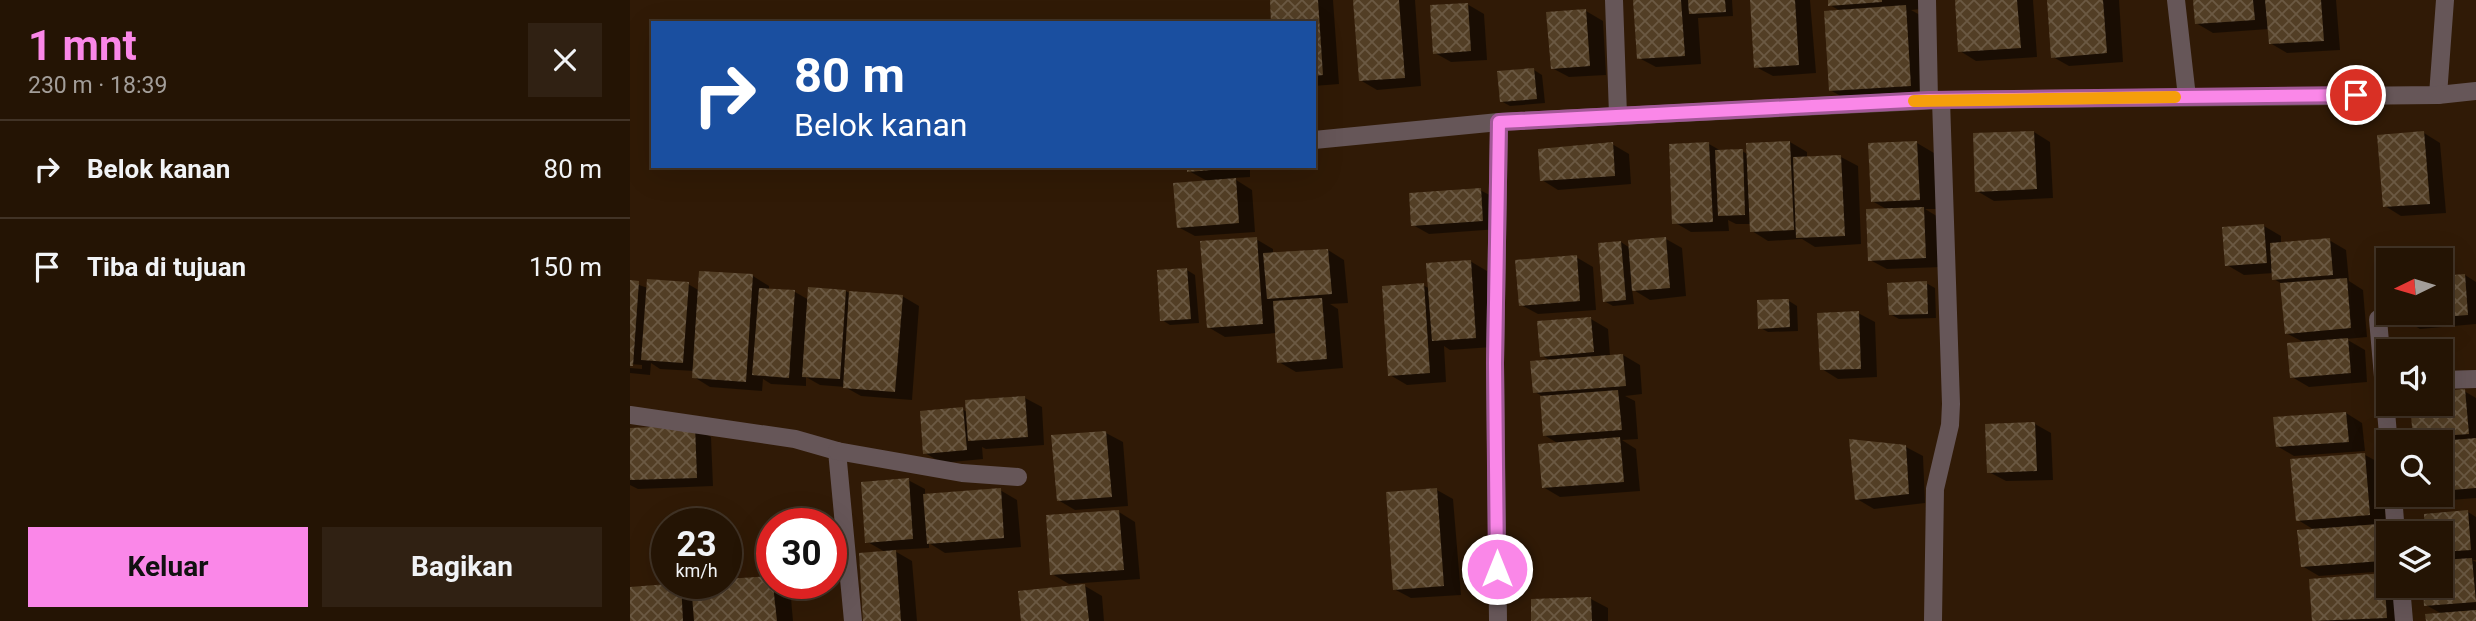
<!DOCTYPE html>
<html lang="id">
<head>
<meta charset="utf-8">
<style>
	:root { --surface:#241404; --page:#302113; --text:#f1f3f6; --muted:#a39e9a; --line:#413326; --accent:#fa87e8 }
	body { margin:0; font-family:Roboto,sans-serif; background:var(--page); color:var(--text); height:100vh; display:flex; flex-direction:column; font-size:26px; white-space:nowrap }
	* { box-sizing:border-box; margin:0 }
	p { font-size:23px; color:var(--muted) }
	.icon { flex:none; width:38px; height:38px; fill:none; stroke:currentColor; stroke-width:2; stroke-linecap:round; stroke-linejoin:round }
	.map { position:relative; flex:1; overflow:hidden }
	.drawer { display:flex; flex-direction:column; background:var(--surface); width:630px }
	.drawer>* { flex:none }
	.hud { position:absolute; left:21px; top:21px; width:665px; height:147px; border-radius:0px; box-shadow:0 7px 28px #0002,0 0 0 2px var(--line); background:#1a4fa0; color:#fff; overflow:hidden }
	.needle { width:46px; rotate:265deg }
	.buttons { position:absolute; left:1746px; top:248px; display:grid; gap:14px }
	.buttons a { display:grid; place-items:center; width:77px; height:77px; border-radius:0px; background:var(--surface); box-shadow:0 7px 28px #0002,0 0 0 2px var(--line); font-size:35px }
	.speed { position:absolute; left:21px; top:508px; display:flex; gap:14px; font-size:35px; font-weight:700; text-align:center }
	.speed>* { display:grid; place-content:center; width:91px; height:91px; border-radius:50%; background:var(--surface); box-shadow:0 7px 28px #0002,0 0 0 2px var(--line); line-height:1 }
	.speed small { font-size:18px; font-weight:400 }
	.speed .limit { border:10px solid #d22; background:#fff; color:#111 }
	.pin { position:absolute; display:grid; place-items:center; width:60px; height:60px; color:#fff; margin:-30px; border:4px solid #fff; border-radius:50%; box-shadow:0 2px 7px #0007 }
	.me { position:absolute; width:77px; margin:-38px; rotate:0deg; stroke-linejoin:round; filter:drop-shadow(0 0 5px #0008) }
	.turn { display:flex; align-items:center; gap:24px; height:147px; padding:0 28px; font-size:32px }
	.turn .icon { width:91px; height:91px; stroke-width:2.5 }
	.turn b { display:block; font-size:49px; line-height:60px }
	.round { display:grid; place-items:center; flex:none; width:74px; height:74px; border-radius:0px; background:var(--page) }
	.overview { display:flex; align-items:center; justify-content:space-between; height:119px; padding:0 28px }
	h1 { font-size:42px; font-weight:700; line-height:52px; color:var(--accent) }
	.primary-button { display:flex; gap:14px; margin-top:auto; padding:14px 28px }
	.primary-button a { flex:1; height:80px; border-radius:0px; background:var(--accent); color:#111; font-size:28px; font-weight:700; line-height:80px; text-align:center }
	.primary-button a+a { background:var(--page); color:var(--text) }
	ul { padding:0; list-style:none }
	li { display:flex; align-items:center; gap:21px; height:98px; padding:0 28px; border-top:2px solid var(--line) }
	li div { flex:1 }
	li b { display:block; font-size:26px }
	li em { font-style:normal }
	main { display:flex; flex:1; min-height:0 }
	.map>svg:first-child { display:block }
</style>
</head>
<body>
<main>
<section class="drawer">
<div class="overview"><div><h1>1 mnt</h1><p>230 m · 18:39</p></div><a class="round"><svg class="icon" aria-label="close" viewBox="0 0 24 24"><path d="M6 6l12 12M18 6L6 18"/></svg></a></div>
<ul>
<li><svg class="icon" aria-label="right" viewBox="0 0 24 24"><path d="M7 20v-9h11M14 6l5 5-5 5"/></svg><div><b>Belok kanan</b></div><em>80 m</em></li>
<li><svg class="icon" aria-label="arrive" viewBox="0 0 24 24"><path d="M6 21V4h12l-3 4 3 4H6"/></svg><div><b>Tiba di tujuan</b></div><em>150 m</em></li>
</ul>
<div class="primary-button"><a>Keluar</a><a>Bagikan</a></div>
</section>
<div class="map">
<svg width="1846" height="621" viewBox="0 0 1846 621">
	<defs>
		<pattern id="building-cross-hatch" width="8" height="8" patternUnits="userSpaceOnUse" patternTransform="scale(1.75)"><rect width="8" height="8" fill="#523e25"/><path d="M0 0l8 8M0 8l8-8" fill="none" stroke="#6b5943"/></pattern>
	</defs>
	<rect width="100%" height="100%" fill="#301a06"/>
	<g fill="#0007">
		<path d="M642 0H703L709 84 684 86V23Z"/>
		<path d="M724 0H785L791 86 747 90 730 80Z"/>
		<path d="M1005 0H1102L1103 16 1068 18 1071 64 1026 67 1009 58Z"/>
		<path d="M1122 0H1180L1186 73 1143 76 1126 67Z"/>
		<path d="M1200 0H1291V9L1281 10 1299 20 1304 98 1223 103 1200 90 1212 12 1200 5Z"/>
		<path d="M1326 0H1403L1407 57 1346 61 1330 51Z"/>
		<path d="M1419 0H1489L1493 62 1439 66 1423 57Z"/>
		<path d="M1565 0H1706L1710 50 1657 53 1640 43 1639 29 1583 33 1566 23Z"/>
		<path d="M837 4 854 14 857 60 821 62 805 53Z"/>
		<path d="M956 11 973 21 976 75 939 77 922 68Z"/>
		<path d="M904 70 912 75 915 103 880 106 871 101Z"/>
		<path d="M1404 132 1420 142 1423 198 1364 201 1347 191Z"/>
		<path d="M1794 133 1810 143 1816 213 1771 216 1755 206Z"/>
		<path d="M1160 142 1177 152V158L1211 157 1228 166 1231 244 1185 247 1172 239 1138 241 1122 231 1121 224H1106L1098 220 1099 231 1061 232 1044 222 1079 144 1093 152 1112 151 1119 155Z"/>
		<path d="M1287 143 1304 153 1306 209H1295L1310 218 1312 267 1257 269 1240 260 1258 210 1242 201Z"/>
		<path d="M982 144 999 154 1001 184 928 190 912 180Z"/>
		<path d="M559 166H620V177L603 178 622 190 625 232 565 236 548 227 579 182 559 171Z"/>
		<path d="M850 190 867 199 869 229 799 234 783 225Z"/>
		<path d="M1634 226 1651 236V244L1699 240 1716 250 1719 281 1733 290 1737 337 1716 339 1735 350 1737 382 1679 387 1662 377 1675 343 1656 333 1652 284 1644 279V273L1614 275 1597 265Z"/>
		<path d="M626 239 643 249V254L698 250 714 260 718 303 700 304 708 309 713 368 666 372 649 362 647 333 595 337 578 327Z"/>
		<path d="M1036 239 1052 248 1056 296 1020 300 1002 289 1004 304 983 306 974 301 991 242 1000 248Z"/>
		<path d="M946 257 963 267 966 310 908 314 891 305Z"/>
		<path d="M840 261 857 271 862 347 820 350 814 346 816 382 777 385 760 375 793 285 800 289Z"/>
		<path d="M557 270 565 275 569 323 540 325 532 320Z"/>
		<path d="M1835 275 1846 282V324L1790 329 1773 319 1811 313Z"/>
		<path d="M123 276 139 286V290L165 292 179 300 216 291 221 294 272 296 289 306 282 400 231 396 215 387 190 385 176 377V386L141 384 133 379 132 391 80 387 64 377V371L30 369 21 363 20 375 0 373V368L12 369V365L0 364V282L18 288 58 284 70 291Z"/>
		<path d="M1296 283 1305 288 1306 318 1269 319 1260 314Z"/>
		<path d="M1159 301 1167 306 1168 331 1138 332 1129 327Z"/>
		<path d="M1228 313 1245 322 1247 377 1208 379 1192 369Z"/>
		<path d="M961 319 978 329 980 356 993 355 1010 365 1012 394 995 396 1005 401 1008 439 992 440 1006 449 1010 491 930 497 913 487 929 444 914 435 912 396 905 392 921 361 912 356Z"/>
		<path d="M1834 391 1846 398V498L1808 501 1798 495H1811V443H1794L1784 437 1811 404Z"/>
		<path d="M395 398 412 407 414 445 356 449 352 447 353 459 312 463 295 453 332 409 337 412Z"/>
		<path d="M1716 413 1732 423 1735 451 1664 456 1647 446Z"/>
		<path d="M1405 424 1421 433 1423 480 1376 481 1359 472Z"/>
		<path d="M64 427 81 437 83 486 8 489 0 485V430Z"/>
		<path d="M476 433 493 442 498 506 445 510 428 500Z"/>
		<path d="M1276 447 1293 456 1295 503 1244 509 1227 499Z"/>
		<path d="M1735 455 1752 464 1756 524 1747 525 1763 534H1759V571L1689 576 1672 566 1686 531 1668 520Z"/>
		<path d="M278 480 295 489V495L370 490 387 500 391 547 315 553 299 543V548L263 550 282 561 287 621H235L255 552 236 541Z"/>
		<path d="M807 490 823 499 831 595 781 598 764 589Z"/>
		<path d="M489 512 505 522 510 579 439 584 422 574Z"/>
		<path d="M1838 512 1846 517V560H1842L1846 562V621H1798L1812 614 1796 605 1811 586 1815 562 1811 560V534Z"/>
		<path d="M1753 575 1759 578V586H1770L1773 621H1683L1680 581Z"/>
		<path d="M63 583H152L160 587 163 621H0V589L50 585 63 592Z"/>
		<path d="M455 586 472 596 474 621H393Z"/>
		<path d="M961 599 978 608V621H903Z"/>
	</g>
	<g fill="url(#building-cross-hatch)">
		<path d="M640 0H688L693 75 684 76V23H641Z"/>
		<path d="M723 0H769L775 78 729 81Z"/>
		<path d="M1003 0H1051L1055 56 1007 59Z"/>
		<path d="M1058 0H1095L1096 12 1059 14Z"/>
		<path d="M1120 0H1165L1169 65 1124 68Z"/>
		<path d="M1198 0H1252V2L1198 6Z"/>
		<path d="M1325 0H1387L1391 48 1328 52Z"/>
		<path d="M1417 0H1473L1477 53 1421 58Z"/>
		<path d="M1563 0H1623L1625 20 1565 24Z"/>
		<path d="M1635 0H1691L1694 41 1639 44Z"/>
		<path d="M838 3 841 51 803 54 800 5Z"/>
		<path d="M1276 5 1281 86 1199 91 1194 11Z"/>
		<path d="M956 9 960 66 921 69 916 12Z"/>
		<path d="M904 68 907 99 870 102 867 71Z"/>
		<path d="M1404 131 1407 189 1345 192 1343 133Z"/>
		<path d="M1794 131 1800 204 1753 207 1747 135Z"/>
		<path d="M1160 141 1164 230 1120 232 1116 143Z"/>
		<path d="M1287 141 1290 200 1241 202 1238 143Z"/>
		<path d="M983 142 985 176 910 181 908 149Z"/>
		<path d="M1079 142 1083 222 1042 224 1039 144Z"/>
		<path d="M1113 149 1115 215 1088 216 1085 150Z"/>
		<path d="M1211 155 1215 236 1166 238 1163 157Z"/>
		<path d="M557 166H606V168L557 172Z"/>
		<path d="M606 178 609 223 547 228 543 183Z"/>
		<path d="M851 188 853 221 781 226 779 193Z"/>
		<path d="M1294 207 1296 258 1238 261 1236 209Z"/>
		<path d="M1634 224 1637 263 1595 266 1592 227Z"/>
		<path d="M627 237 633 324 577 328 570 241Z"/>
		<path d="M1036 237 1040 288 1002 291 998 240Z"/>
		<path d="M1700 238 1703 275 1642 280 1640 243Z"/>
		<path d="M991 241 996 300 973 302 968 243Z"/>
		<path d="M698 249 702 294 637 299 633 253Z"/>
		<path d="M947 255 950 301 889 306 885 260Z"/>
		<path d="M841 260 846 338 802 341 796 263Z"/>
		<path d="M557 268 561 319 530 321 527 270Z"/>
		<path d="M69 271 123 274 116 382 62 378Z"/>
		<path d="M1835 274 1838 315 1772 320 1771 313H1811V276Z"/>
		<path d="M1717 278 1721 328 1655 334 1650 283Z"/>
		<path d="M17 279 59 282 53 363 11 360Z"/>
		<path d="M0 280 9 281 3 366H0Z"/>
		<path d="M1297 281 1298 314 1259 315 1257 283Z"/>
		<path d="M794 283 800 373 758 376 752 286Z"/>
		<path d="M178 287 216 290 210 379 172 377Z"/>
		<path d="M129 288 165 290 159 378 122 375Z"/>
		<path d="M219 291 273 295 265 392 213 388Z"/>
		<path d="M692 298 697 359 647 363 643 301Z"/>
		<path d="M1159 299 1160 327 1128 329 1127 300Z"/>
		<path d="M1229 311 1231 369 1190 370 1187 313Z"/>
		<path d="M961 317 964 352 910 357 907 321Z"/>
		<path d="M1718 338 1721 373 1660 378 1657 343Z"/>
		<path d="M993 354 996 386 903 393 900 361Z"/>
		<path d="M1835 389 1839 434 1783 438 1780 404H1811V391Z"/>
		<path d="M988 390 992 430 913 436 910 396Z"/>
		<path d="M395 396 398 437 338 441 335 400Z"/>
		<path d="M333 407 337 450 293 454 290 411Z"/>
		<path d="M1716 412 1719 442 1646 447 1643 417Z"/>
		<path d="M1405 422 1407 471 1357 473 1355 424Z"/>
		<path d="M65 425 67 478 0 480V428Z"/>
		<path d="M476 431 482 497 427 501 421 435Z"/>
		<path d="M990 437 994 482 912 488 908 444Z"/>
		<path d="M1846 438V488L1811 491V441Z"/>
		<path d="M1219 439 1276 445 1279 494 1225 500Z"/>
		<path d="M1735 453 1740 515 1666 521 1660 459Z"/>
		<path d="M279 478 283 539 235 543 231 482Z"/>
		<path d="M371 488 374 538 297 544 293 494Z"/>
		<path d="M807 488 814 586 763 590 756 492Z"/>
		<path d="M489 510 494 570 420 575 416 515Z"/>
		<path d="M1838 510 1841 550 1811 552V534H1795L1794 514Z"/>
		<path d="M1749 524 1752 561 1671 567 1667 530Z"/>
		<path d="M266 550 271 621H233L229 553Z"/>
		<path d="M1842 558 1846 602 1794 606 1793 586H1811V560Z"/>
		<path d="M1754 573 1757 618 1682 621 1679 579Z"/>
		<path d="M142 576 147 621H64L61 583H96V579Z"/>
		<path d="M51 583 53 621H0V587Z"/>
		<path d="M455 584 459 621H391L388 591Z"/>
		<path d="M961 597 962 621H901V599Z"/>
		<path d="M1846 610V621H1796L1795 614Z"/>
	</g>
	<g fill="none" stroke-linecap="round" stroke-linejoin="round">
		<g stroke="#665658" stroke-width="18">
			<path d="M984 0 988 115"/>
			<path d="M1297 0 1299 100"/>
			<path d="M1546 0 1557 97"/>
			<path d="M1808 95 1815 0"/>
			<path d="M684 140 869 122"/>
			<path d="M1748 319 1759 446"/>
			<path d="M1811 380 1846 379"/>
			<path d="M0 415 165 439 207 451 223 621"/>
			<path d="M207 451 332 473 388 477"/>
			<path d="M1763 495 1766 534"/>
			<path d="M1771 586 1774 621"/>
			<path d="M868 621 865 363 869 122 1311 100 1808 95 1846 91"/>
			<path d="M1303 621 1305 489 1320 425 1321 404 1311 100"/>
		</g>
	</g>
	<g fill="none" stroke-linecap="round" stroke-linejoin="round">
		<g stroke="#a25897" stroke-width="18">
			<path id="route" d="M867 569 865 363 869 122 1299 100 1726 95"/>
		</g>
		<use href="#route" stroke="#fa87e8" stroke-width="12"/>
		<path stroke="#f59e0b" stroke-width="12" d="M1284 101 1545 97"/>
	</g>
</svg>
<div class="buttons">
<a><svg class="needle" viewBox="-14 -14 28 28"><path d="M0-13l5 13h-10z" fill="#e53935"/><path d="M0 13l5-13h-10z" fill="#a39e9a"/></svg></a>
<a><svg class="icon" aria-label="sound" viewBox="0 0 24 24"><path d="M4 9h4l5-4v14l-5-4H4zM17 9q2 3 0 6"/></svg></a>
<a><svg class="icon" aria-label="search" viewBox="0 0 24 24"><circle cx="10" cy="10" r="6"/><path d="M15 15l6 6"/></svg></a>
<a><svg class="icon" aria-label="layers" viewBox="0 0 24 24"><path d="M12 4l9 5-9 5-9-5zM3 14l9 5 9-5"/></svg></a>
</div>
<div class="speed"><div>23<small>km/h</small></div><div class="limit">30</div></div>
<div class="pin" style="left:1726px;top:95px;background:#d93025"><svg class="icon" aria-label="arrive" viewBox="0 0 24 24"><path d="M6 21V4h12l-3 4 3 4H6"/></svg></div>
<svg class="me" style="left:867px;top:569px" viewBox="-20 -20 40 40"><circle r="17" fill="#fa87e8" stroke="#fff" stroke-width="3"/><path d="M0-11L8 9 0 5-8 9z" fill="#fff"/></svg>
<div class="hud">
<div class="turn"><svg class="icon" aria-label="right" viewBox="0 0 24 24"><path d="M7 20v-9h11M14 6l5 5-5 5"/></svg><div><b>80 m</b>Belok kanan</div></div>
</div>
</div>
</main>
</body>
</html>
